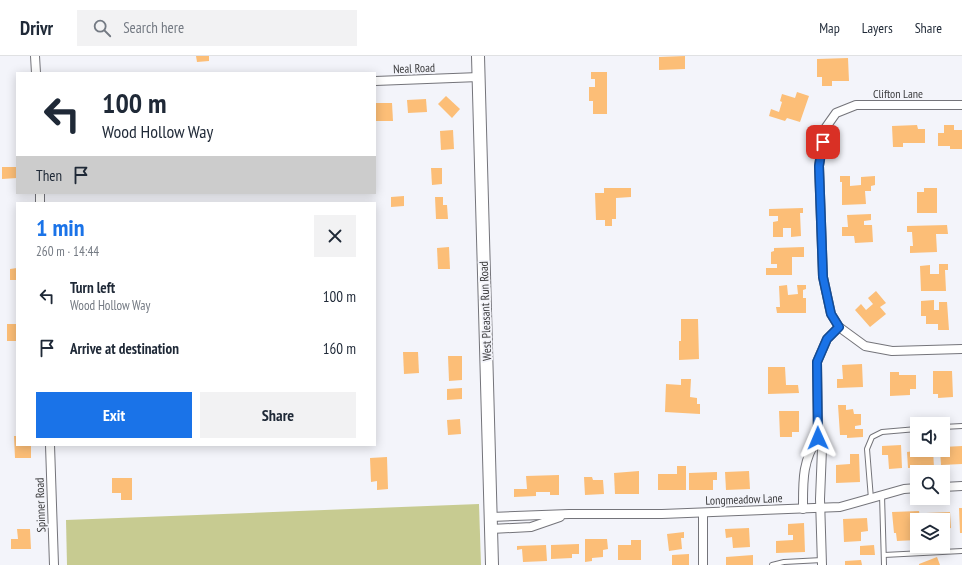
<!DOCTYPE html>
<html lang="en">
<head>
<meta charset="utf-8">
<style>
	:root { --surface:#fff; --page:#f2f2f3; --text:#1f2937; --muted:#747a83; --line:#e0e1e3; --accent:#1a73e8 }
	body { margin:0; font-family:"PT Sans Narrow",sans-serif; background:var(--page); color:var(--text); height:100vh; display:flex; flex-direction:column; font-size:15px; white-space:nowrap }
	* { box-sizing:border-box; margin:0 }
	p { font-size:13px; color:var(--muted) }
	.icon { flex:none; width:22px; height:22px; fill:none; stroke:currentColor; stroke-width:2; stroke-linecap:round; stroke-linejoin:round }
	.map { position:relative; flex:1; overflow:hidden }
	.details { position:absolute; left:16px; top:146px; width:360px; height:244px; display:flex; flex-direction:column; background:var(--surface); border-radius:0px; box-shadow:0 2px 10px #0003 }
	.details>* { flex:none }
	.hud { position:absolute; left:16px; top:16px; width:360px; height:122px; border-radius:0px; box-shadow:0 2px 10px #0003; background:#fff; color:var(--text); overflow:hidden }
	.tools { position:absolute; left:910px; top:361px; display:grid; gap:8px }
	.tools a { display:grid; place-items:center; width:40px; height:40px; border-radius:0px; background:var(--surface); box-shadow:0 2px 10px #0003; font-size:20px }
	.pin { position:absolute; display:grid; place-items:center; width:34px; height:34px; color:#fff; margin:-17px; border-radius:8px; box-shadow:0 2px 6px #0006 }
	.me { position:absolute; width:44px; margin:-22px; rotate:359deg; stroke-linejoin:round; filter:drop-shadow(0 0 3px #0008) }
	.turn { display:flex; align-items:center; gap:14px; height:84px; padding:0 20px; font-size:18px }
	.turn .icon { width:52px; height:52px; stroke-width:2.5 }
	.turn b { display:block; font-size:28px; line-height:34px }
	.then { display:flex; align-items:center; height:38px; padding:0 20px; background:#0003; gap:8px; font-size:15px }
	.round { display:grid; place-items:center; flex:none; width:42px; height:42px; border-radius:0px; background:var(--page) }
	.headline { display:flex; align-items:center; justify-content:space-between; height:68px; padding:0 20px }
	h1 { font-size:24px; font-weight:700; line-height:30px; color:var(--accent) }
	.cta { display:flex; gap:8px; margin-top:auto; padding:8px 20px }
	.cta a { flex:1; height:46px; border-radius:0px; background:var(--accent); color:#fff; font-size:16px; font-weight:700; line-height:46px; text-align:center }
	.cta a+a { background:var(--page); color:var(--text) }
	ul { padding:0; list-style:none }
	li { display:flex; align-items:center; gap:12px; height:52px; padding:0 20px }
	li div { flex:1 }
	li b { display:block; font-size:15px }
	li em { font-style:normal }
	header { display:flex; align-items:center; gap:24px; box-sizing:border-box; height:56px; padding:0 20px; background:var(--surface); border-bottom:1px solid var(--line) }
	header strong { font-size:19px }
	nav { display:flex; gap:22px; margin-inline-start:auto; font-size:14px }
	.search { width:280px; height:36px; background:var(--page); display:flex; align-items:center; gap:10px; box-sizing:border-box; padding:0 14px; border-radius:0px; color:var(--muted); font-size:15px }
	.map>svg:first-child { display:block }
</style>
</head>
<body>
<header>
<strong>Drivr</strong>
<div class="search"><svg class="icon" aria-label="search" viewBox="0 0 24 24"><circle cx="10" cy="10" r="6"/><path d="M15 15l6 6"/></svg>Search here</div>
<nav><a>Map</a><a>Layers</a><a>Share</a></nav>
</header>
<div class="map">
<svg width="962" height="509" viewBox="0 0 962 509">
	<rect width="100%" height="100%" fill="#f3f4fa"/>
	<path fill="#c7cb91" d="M479 448 481 509H67L66 464Z"/>
	<g fill="#fcbe77">
		<path d="M196 0H209V5L197 6Z"/>
		<path d="M685 0V13L659 14V1Z"/>
		<path d="M848 2 849 25H832V30H822V21H817V3Z"/>
		<path d="M591 16H607V58H593V45H589V31H595V23H591Z"/>
		<path d="M797 36 809 40 800 66 787 62 785 65 769 60 771 53 779 56 782 46 780 45 782 38 795 42Z"/>
		<path d="M446 40 460 53 452 62 438 48Z"/>
		<path d="M426 43 427 56 408 57 407 44Z"/>
		<path d="M375 47H392L393 65H375Z"/>
		<path d="M917 69 918 73H925V87H903V91H893L892 70Z"/>
		<path d="M944 69H954V74H962V93H950V90H938V77H944Z"/>
		<path d="M453 74 454 93 441 94 440 75Z"/>
		<path d="M2 111H17V122L2 123Z"/>
		<path d="M431 112H442V128L432 129Z"/>
		<path d="M840 120H850V130L861 129V121L875 120V129L871 130V135H865L866 148 842 149V126H840Z"/>
		<path d="M604 132H631V141L616 142V163H612V170H605V164H596L595 137H604Z"/>
		<path d="M924 132H937V157H917V136H924Z"/>
		<path d="M404 140V150L391 151V141Z"/>
		<path d="M435 141H443V149H447L448 163H436Z"/>
		<path d="M803 152V157H800L801 180 791 181V172H783V181H773V166L778 165V160H769V153Z"/>
		<path d="M871 158V164L864 165V169H872L873 186 855 187 854 180H842V171H848L847 159Z"/>
		<path d="M947 169 948 178H936L937 196 910 197V190H913L912 176H907V170Z"/>
		<path d="M449 191 450 213H438L437 192Z"/>
		<path d="M804 191V201H792V219H766V212H777V208H771V196L774 195V192Z"/>
		<path d="M939 208H948V214H945L946 235H921L920 210 930 209V218H939Z"/>
		<path d="M17 212V224H10V213Z"/>
		<path d="M787 229 788 239 798 238 797 229H806V233L803 234V242H806V257H777L776 251H780L779 230Z"/>
		<path d="M876 235 886 247 880 251 886 258 870 271 855 254 861 248 866 254 873 248 868 242Z"/>
		<path d="M934 244V254H939V246H947L949 274H938V268H926V260H921V245Z"/>
		<path d="M681 263H698L699 303 679 304V285H681Z"/>
		<rect x="7" y="268" width="10" height="17"/>
		<path d="M403 296H418L419 317 404 318Z"/>
		<path d="M448 300H462V324L449 325Z"/>
		<path d="M862 308 863 331 837 332V323H843L842 309Z"/>
		<path d="M768 311H785L786 329H798L799 337 768 338Z"/>
		<path d="M933 315H952L953 341 938 342V338H933Z"/>
		<path d="M890 316H899V319H916V333H910V339L890 340Z"/>
		<path d="M681 323H691L690 341 697 342V348H700V358L665 356 666 328 681 329Z"/>
		<path d="M462 332V343L447 344V333Z"/>
		<path d="M838 349H846V354L853 353 854 358H861V369L855 370V373H863V381L847 382V379H840Z"/>
		<path d="M779 355H799V376H792V381H780Z"/>
		<path d="M460 363 461 378 448 379 447 364Z"/>
		<path d="M14 380H17V389H31V402H15Z"/>
		<path d="M901 389 902 412 889 413 888 399H882V390Z"/>
		<path d="M962 390V408L941 409 940 394H943V391Z"/>
		<path d="M922 394H933L934 411 908 412 907 396Z"/>
		<path d="M850 398H859L860 426 836 427V409L850 408Z"/>
		<path d="M387 401 388 433 377 434V425L371 426 370 402Z"/>
		<path d="M677 410H686V434H658V418H677Z"/>
		<path d="M639 415V438H615L614 417Z"/>
		<path d="M749 415 750 433 726 434 725 416Z"/>
		<path d="M717 416V424H713V434H689V417Z"/>
		<path d="M559 419V439H550V436H536V440L514 441V433H527L526 420Z"/>
		<path d="M584 421H592L593 424H603L604 438 585 439Z"/>
		<path d="M112 422H132V444H121V437H112Z"/>
		<path d="M959 452H962V477H960Z"/>
		<path d="M919 455 920 463H910L911 476H916L917 484 897 485 896 477H894L892 456Z"/>
		<path d="M950 456 951 472 943 473V464H926V457Z"/>
		<path d="M867 462 868 475 861 476V485L844 486 843 463Z"/>
		<path d="M804 467 805 496 776 497V485L793 484V479H788V468Z"/>
		<path d="M749 472 750 491 733 492 732 481 726 482 725 473Z"/>
		<path d="M17 473H30L31 493H11V483H18Z"/>
		<path d="M684 476V482H681L682 493 669 495 667 478Z"/>
		<path d="M585 483H607L608 493 603 494V501L592 502V505L585 506Z"/>
		<path d="M631 484H641V504H618V489H631Z"/>
		<path d="M579 488V498H572V502L551 503V489Z"/>
		<path d="M546 489 547 505 523 506 522 493 517 494V490Z"/>
		<path d="M874 489 875 499H860V490Z"/>
		<path d="M689 498V509H672V499Z"/>
		<path d="M753 499V509H726V501Z"/>
		<path d="M937 501 940 509H919V508Z"/>
		<path d="M861 504 862 509H845V505Z"/>
	</g>
	<g fill="none" stroke-linecap="round" stroke-linejoin="round">
		<g stroke="#74747a" stroke-width="6">
			<g id="lane">
				<path d="M943 371 962 370"/>
				<path d="M882 439 884 509"/>
				<path d="M871 443 867 393 872 381 882 376 917 373"/>
				<path d="M884 499 962 495"/>
				<path d="M772 509 784 506 822 504"/>
			</g>
		</g>
		<g stroke="#74747a" stroke-width="10">
			<g id="street">
				<path d="M35 0 36 17"/>
				<path d="M375 25 479 21"/>
				<path d="M962 49H856L836 57 824 74 819 110 823 221 831 258 839 271 865 290 892 295 962 293"/>
				<path d="M40 137V147"/>
				<path d="M818 382 817 306 827 283 839 271"/>
				<path d="M50 389 54 509"/>
				<path d="M943 431 962 430"/>
				<path d="M803 453C803 425 802 405 818 382L822 393 820 443 822 509"/>
				<path d="M703 457V509"/>
				<path d="M491 461 569 458H662L840 451 904 433 917 432"/>
				<path d="M491 473 531 471 560 461"/>
			</g>
		</g>
		<g stroke="#74747a" stroke-width="14">
			<path id="secondary" d="M478 0 492 509"/>
		</g>
		<use href="#lane" stroke="#fff" stroke-width="4"/>
		<use href="#street" stroke="#fff" stroke-width="8"/>
		<use href="#secondary" stroke="#fff" stroke-width="12"/>
	</g>
	<g fill="none" stroke-linecap="round" stroke-linejoin="round">
		<g stroke="#114b97" stroke-width="10">
			<path id="route" d="M818 382 817 306 827 283 839 271 831 258 823 221 819 110 823 86"/>
		</g>
		<use href="#route" stroke="#1a73e8" stroke-width="7"/>
	</g>
	<g text-anchor="middle" dominant-baseline="central" stroke-width="3.5" stroke-linejoin="round" paint-order="stroke">
		<g font-size="12" fill="#3b3b3d" stroke="#f3f4fa">
			<text transform="translate(414 12) rotate(-2)">Neal Road</text>
			<text x="898" y="37">Clifton Lane</text>
			<text transform="translate(485 255) rotate(-92)">West Pleasant Run Road</text>
			<text transform="translate(744 443) rotate(-2)">Longmeadow Lane</text>
			<text transform="translate(40 449) rotate(-92)">Spinner Road</text>
		</g>
	</g>
</svg>
<div class="tools">
<a><svg class="icon" aria-label="sound" viewBox="0 0 24 24"><path d="M4 9h4l5-4v14l-5-4H4zM17 9q2 3 0 6"/></svg></a>
<a><svg class="icon" aria-label="search" viewBox="0 0 24 24"><circle cx="10" cy="10" r="6"/><path d="M15 15l6 6"/></svg></a>
<a><svg class="icon" aria-label="layers" viewBox="0 0 24 24"><path d="M12 4l9 5-9 5-9-5zM3 14l9 5 9-5"/></svg></a>
</div>
<div class="pin" style="left:823px;top:86px;background:#d93025"><svg class="icon" aria-label="arrive" viewBox="0 0 24 24"><path d="M6 21V4h12l-3 4 3 4H6"/></svg></div>
<svg class="me" style="left:818px;top:382px" viewBox="-20 -20 40 40"><path d="M0-17L14 15 0 8-14 15z" fill="#1a73e8" stroke="#fff" stroke-width="4"/></svg>
<div class="hud">
<div class="turn"><svg class="icon" aria-label="left" viewBox="0 0 24 24"><path d="M17 20v-9H6M10 6l-5 5 5 5"/></svg><div><b>100 m</b>Wood Hollow Way</div></div>
<div class="then">Then<svg class="icon" aria-label="arrive" viewBox="0 0 24 24"><path d="M6 21V4h12l-3 4 3 4H6"/></svg></div>
</div>
<section class="details">
<div class="headline"><div><h1>1 min</h1><p>260 m · 14:44</p></div><a class="round"><svg class="icon" aria-label="close" viewBox="0 0 24 24"><path d="M6 6l12 12M18 6L6 18"/></svg></a></div>
<ul>
<li><svg class="icon" aria-label="left" viewBox="0 0 24 24"><path d="M17 20v-9H6M10 6l-5 5 5 5"/></svg><div><b>Turn left</b><p>Wood Hollow Way</p></div><em>100 m</em></li>
<li><svg class="icon" aria-label="arrive" viewBox="0 0 24 24"><path d="M6 21V4h12l-3 4 3 4H6"/></svg><div><b>Arrive at destination</b></div><em>160 m</em></li>
</ul>
<div class="cta"><a>Exit</a><a>Share</a></div>
</section>
</div>
</body>
</html>
